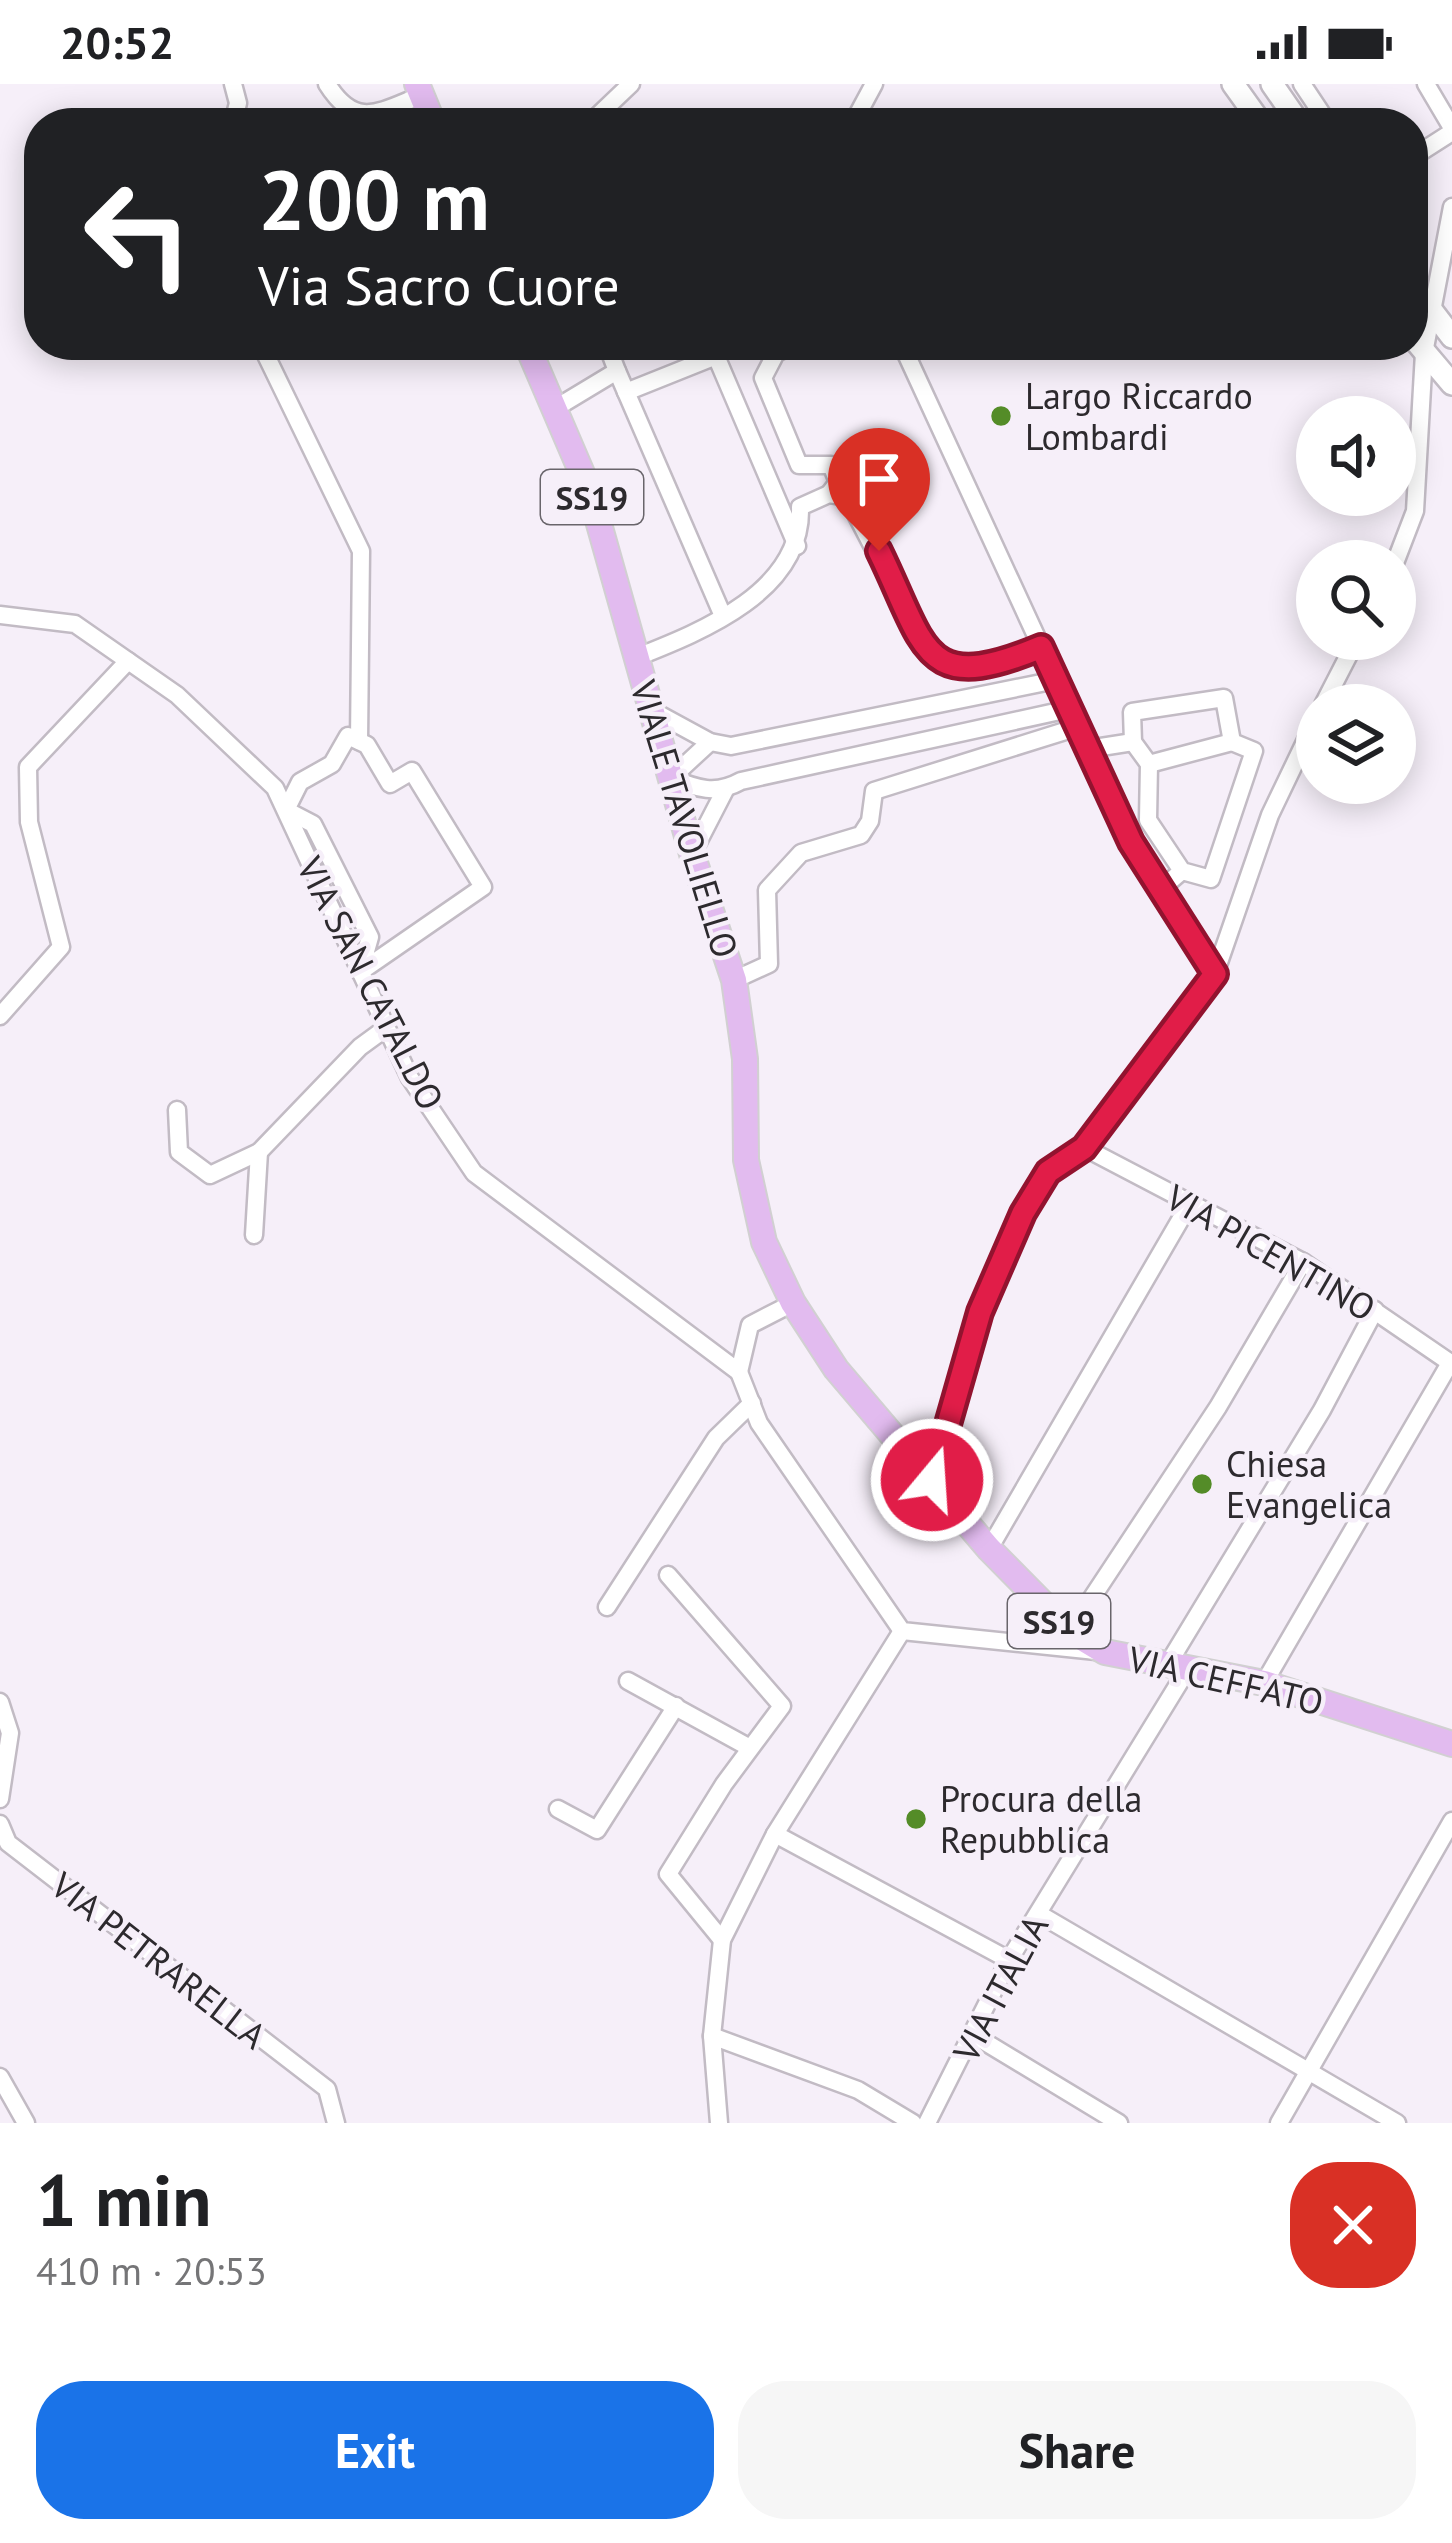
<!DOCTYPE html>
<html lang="en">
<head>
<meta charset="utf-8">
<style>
	:root { --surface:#fff; --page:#f6f6f6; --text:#202124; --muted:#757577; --accent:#1a73e8 }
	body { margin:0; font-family:"PT Sans",sans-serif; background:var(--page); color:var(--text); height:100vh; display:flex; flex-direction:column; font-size:45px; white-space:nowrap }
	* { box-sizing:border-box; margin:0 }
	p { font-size:39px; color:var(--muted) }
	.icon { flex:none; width:66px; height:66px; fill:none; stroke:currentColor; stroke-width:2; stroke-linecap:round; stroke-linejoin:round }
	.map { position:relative; height:2039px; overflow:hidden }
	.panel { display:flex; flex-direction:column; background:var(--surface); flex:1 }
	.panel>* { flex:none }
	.top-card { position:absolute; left:24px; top:24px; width:1404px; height:252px; border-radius:48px; box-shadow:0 6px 30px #0003; background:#202124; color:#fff; overflow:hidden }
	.fabs { position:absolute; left:1296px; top:312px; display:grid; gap:24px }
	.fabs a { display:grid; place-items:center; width:120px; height:120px; border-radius:50%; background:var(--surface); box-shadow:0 6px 30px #0003; font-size:60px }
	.pin { position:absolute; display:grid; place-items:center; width:102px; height:102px; color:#fff; margin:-123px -51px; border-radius:50% 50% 50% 0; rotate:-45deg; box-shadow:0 0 12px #0007 }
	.pin .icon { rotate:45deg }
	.me { position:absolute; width:132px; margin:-66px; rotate:18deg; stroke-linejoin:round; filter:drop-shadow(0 0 9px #0008) }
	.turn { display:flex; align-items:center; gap:42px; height:252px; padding:0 36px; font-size:54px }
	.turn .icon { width:156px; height:156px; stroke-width:2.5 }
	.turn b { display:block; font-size:84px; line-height:102px }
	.round { display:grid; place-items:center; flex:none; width:126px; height:126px; border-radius:48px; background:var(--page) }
	.head { display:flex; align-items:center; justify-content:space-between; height:204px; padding:0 36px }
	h1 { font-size:72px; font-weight:800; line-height:90px }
	.primary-button { display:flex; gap:24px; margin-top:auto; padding:24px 36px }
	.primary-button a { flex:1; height:138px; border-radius:48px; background:var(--accent); color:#fff; font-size:48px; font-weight:800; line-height:138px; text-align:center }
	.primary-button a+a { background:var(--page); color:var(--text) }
	.status { display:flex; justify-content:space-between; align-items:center; height:84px; padding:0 60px; background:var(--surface); direction:ltr }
	.status svg { height:33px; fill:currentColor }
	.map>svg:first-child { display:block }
</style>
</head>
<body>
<div class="status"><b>20:52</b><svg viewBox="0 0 49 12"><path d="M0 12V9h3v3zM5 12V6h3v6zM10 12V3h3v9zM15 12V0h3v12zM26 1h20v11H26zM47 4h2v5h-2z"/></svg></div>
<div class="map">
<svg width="1452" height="2039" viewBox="0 0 1452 2039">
	<rect width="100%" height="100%" fill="#f6eff9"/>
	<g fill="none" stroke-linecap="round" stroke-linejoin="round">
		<g stroke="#c2bbc4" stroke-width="21">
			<g id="minor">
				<path d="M327 0C356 46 379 28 422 11"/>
				<path d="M1302 0 1328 39"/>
				<path d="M1426 0 1452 44"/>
				<path d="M233 39 238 19 233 0"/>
				<path d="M590 39 631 0"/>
				<path d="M853 39 874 0"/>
				<path d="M1413 73 1452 48"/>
				<path d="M261 261 361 467 359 657"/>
				<path d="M793 261 776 269 763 294 799 381H831L838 398 829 410"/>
				<path d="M902 261 1131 758 1215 890"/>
				<path d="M617 287 723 532"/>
				<path d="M626 308 716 272 797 462"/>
				<path d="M554 325 617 287 607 261"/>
				<path d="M1395 479 1415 427 1424 269 1452 123"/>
				<path d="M0 531 75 540 177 611 275 704 410 994 474 1089 739 1288"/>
				<path d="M637 573C703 547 803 507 800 423L829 410 847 413 930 573C971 593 1001 580 1041 563"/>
				<path d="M1323 621 1357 555"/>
				<path d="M653 627 710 658 731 662 1056 596"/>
				<path d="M348 652 367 661 390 700 412 687 483 803 360 888 370 853 313 740 286 726 300 698 332 680Z"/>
				<path d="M710 658 671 694C697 705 716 711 741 697L1069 625"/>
				<path d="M1088 665 1133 658"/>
				<path d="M1149 680 1232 658"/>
				<path d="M692 770 725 706"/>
				<path d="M1161 805 1182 787 1211 795 1254 667 1232 658 1224 614 1132 628 1133 658 1149 680 1148 736 1182 787"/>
				<path d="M734 896 769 880 767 806 801 769 861 751 870 737 874 707 1078 643"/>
				<path d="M0 932 61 863 29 738 28 683 128 577"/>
				<path d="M177 1026 179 1068 210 1091 259 1068 360 963 386 944"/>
				<path d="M1085 1064 1303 1178 1452 1280"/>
				<path d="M254 1151 259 1068"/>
				<path d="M739 1288 759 1339 902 1547 1096 1567"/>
				<path d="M739 1288 750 1241 793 1219"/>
				<path d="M933 1396 980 1228 1023 1129 1048 1087 1085 1064 1215 890 1270 731 1317 633"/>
				<path d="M989 1465 1190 1119"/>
				<path d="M668 1491 782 1622 724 1700 668 1790 722 1856"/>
				<path d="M607 1523 716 1354 752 1319"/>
				<path d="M1070 1547 1218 1323 1303 1178"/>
				<path d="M1168 1580 1322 1326 1375 1226"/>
				<path d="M628 1597 750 1664"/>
				<path d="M1264 1599 1450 1279"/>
				<path d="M0 1618 10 1649 0 1715"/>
				<path d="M558 1725 597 1746 676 1622"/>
				<path d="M0 1740 8 1759 327 2005 336 2039"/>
				<path d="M775 1750 1009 1876"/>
				<path d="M1039 1830 1397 2039"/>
				<path d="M712 1952 858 2006 913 2039"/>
				<path d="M975 1952 1119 2039"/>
				<path d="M0 1993 26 2039"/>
				<path d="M719 2039 712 1952 722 1856 775 1750 902 1547"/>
				<path d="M927 2039 1009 1876 1187 1586"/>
				<path d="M1279 2039 1452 1737"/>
			</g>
		</g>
		<g stroke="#c2bbc4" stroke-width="26">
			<g id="tertiary">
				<path d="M1233 0 1261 39"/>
				<path d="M1272 0 1299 39"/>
				<path d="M1413 202 1452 253"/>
				<path d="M1413 254 1452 300"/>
			</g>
		</g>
		<g stroke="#d1d0d1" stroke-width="28">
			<g id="primary">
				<path d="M417 0 433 39"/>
				<path d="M527 261 590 408 692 770 734 896 745 975 746 1076 764 1158 793 1219 836 1285 989 1465 1070 1547 1105 1568 1264 1599 1452 1660"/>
			</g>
		</g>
		<use href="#minor" stroke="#fff" stroke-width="16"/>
		<use href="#tertiary" stroke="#fff" stroke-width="21"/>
		<use href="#primary" stroke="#e2bbef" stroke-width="24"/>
	</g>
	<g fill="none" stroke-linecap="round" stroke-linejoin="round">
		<g stroke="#92132f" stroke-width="30">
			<path id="route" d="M879 467C926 563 922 613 1041 563L1131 758 1215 890 1084 1064 1048 1088 1023 1129 980 1228 932 1396"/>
		</g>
		<use href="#route" stroke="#e11d48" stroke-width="21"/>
	</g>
	<g fill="#548c28" stroke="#f6eff9" stroke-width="4.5">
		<circle cx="1001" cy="332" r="12"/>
		<circle cx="1202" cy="1400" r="12"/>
		<circle cx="916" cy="1735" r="12"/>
	</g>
	<g text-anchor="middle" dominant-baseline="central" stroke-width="9" stroke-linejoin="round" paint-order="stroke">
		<g fill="#f6eff9" stroke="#69656b" stroke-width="3">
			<rect x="541" y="386" width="102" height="54" rx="9"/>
			<rect x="1008" y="1510" width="102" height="54" rx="9"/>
		</g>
		<g font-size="33" font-weight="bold" fill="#2d2a2e">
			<text x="592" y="413">SS19</text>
			<text x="1059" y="1537">SS19</text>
		</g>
		<g font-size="36" fill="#2d2a2e" stroke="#f6eff9" text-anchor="start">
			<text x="1025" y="311">Largo Riccardo<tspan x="1025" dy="41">Lombardi</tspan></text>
			<text x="1226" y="1379">Chiesa<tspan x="1226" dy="41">Evangelica</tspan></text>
			<text x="940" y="1714">Procura della<tspan x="940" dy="41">Repubblica</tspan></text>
		</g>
		<g font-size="36" fill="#2d2a2e" stroke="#f6eff9">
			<text transform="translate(685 735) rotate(73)">VIALE TAVOLIELLO</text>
			<text transform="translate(371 899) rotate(63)">VIA SAN CATALDO</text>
			<text transform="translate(1271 1168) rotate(30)">VIA PICENTINO</text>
			<text transform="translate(1226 1596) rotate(13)">VIA CEFFATO</text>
			<text transform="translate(159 1876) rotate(38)">VIA PETRARELLA</text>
			<text transform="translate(1000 1904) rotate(-62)">VIA ITALIA</text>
		</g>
	</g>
</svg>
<div class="fabs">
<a><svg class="icon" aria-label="sound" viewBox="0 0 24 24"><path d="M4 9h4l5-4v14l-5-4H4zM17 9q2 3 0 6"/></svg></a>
<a><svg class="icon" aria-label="search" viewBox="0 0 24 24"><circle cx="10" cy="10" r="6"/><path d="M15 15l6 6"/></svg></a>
<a><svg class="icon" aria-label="layers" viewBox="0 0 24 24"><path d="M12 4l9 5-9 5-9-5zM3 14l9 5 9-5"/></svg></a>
</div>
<div class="pin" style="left:879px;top:467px;background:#d93025"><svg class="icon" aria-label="arrive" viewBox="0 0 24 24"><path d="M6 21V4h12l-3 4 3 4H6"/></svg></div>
<svg class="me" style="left:932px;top:1396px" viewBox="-20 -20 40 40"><circle r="17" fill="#e11d48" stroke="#fff" stroke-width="3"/><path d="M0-11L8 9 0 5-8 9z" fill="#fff"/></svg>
<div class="top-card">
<div class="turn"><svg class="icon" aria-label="left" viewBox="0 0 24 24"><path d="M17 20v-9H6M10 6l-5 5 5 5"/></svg><div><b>200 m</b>Via Sacro Cuore</div></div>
</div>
</div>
<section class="panel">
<div class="head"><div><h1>1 min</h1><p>410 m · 20:53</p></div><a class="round" style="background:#d93025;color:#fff"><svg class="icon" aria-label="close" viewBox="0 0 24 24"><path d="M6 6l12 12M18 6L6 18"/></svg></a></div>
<div class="primary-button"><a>Exit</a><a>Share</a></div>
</section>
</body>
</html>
